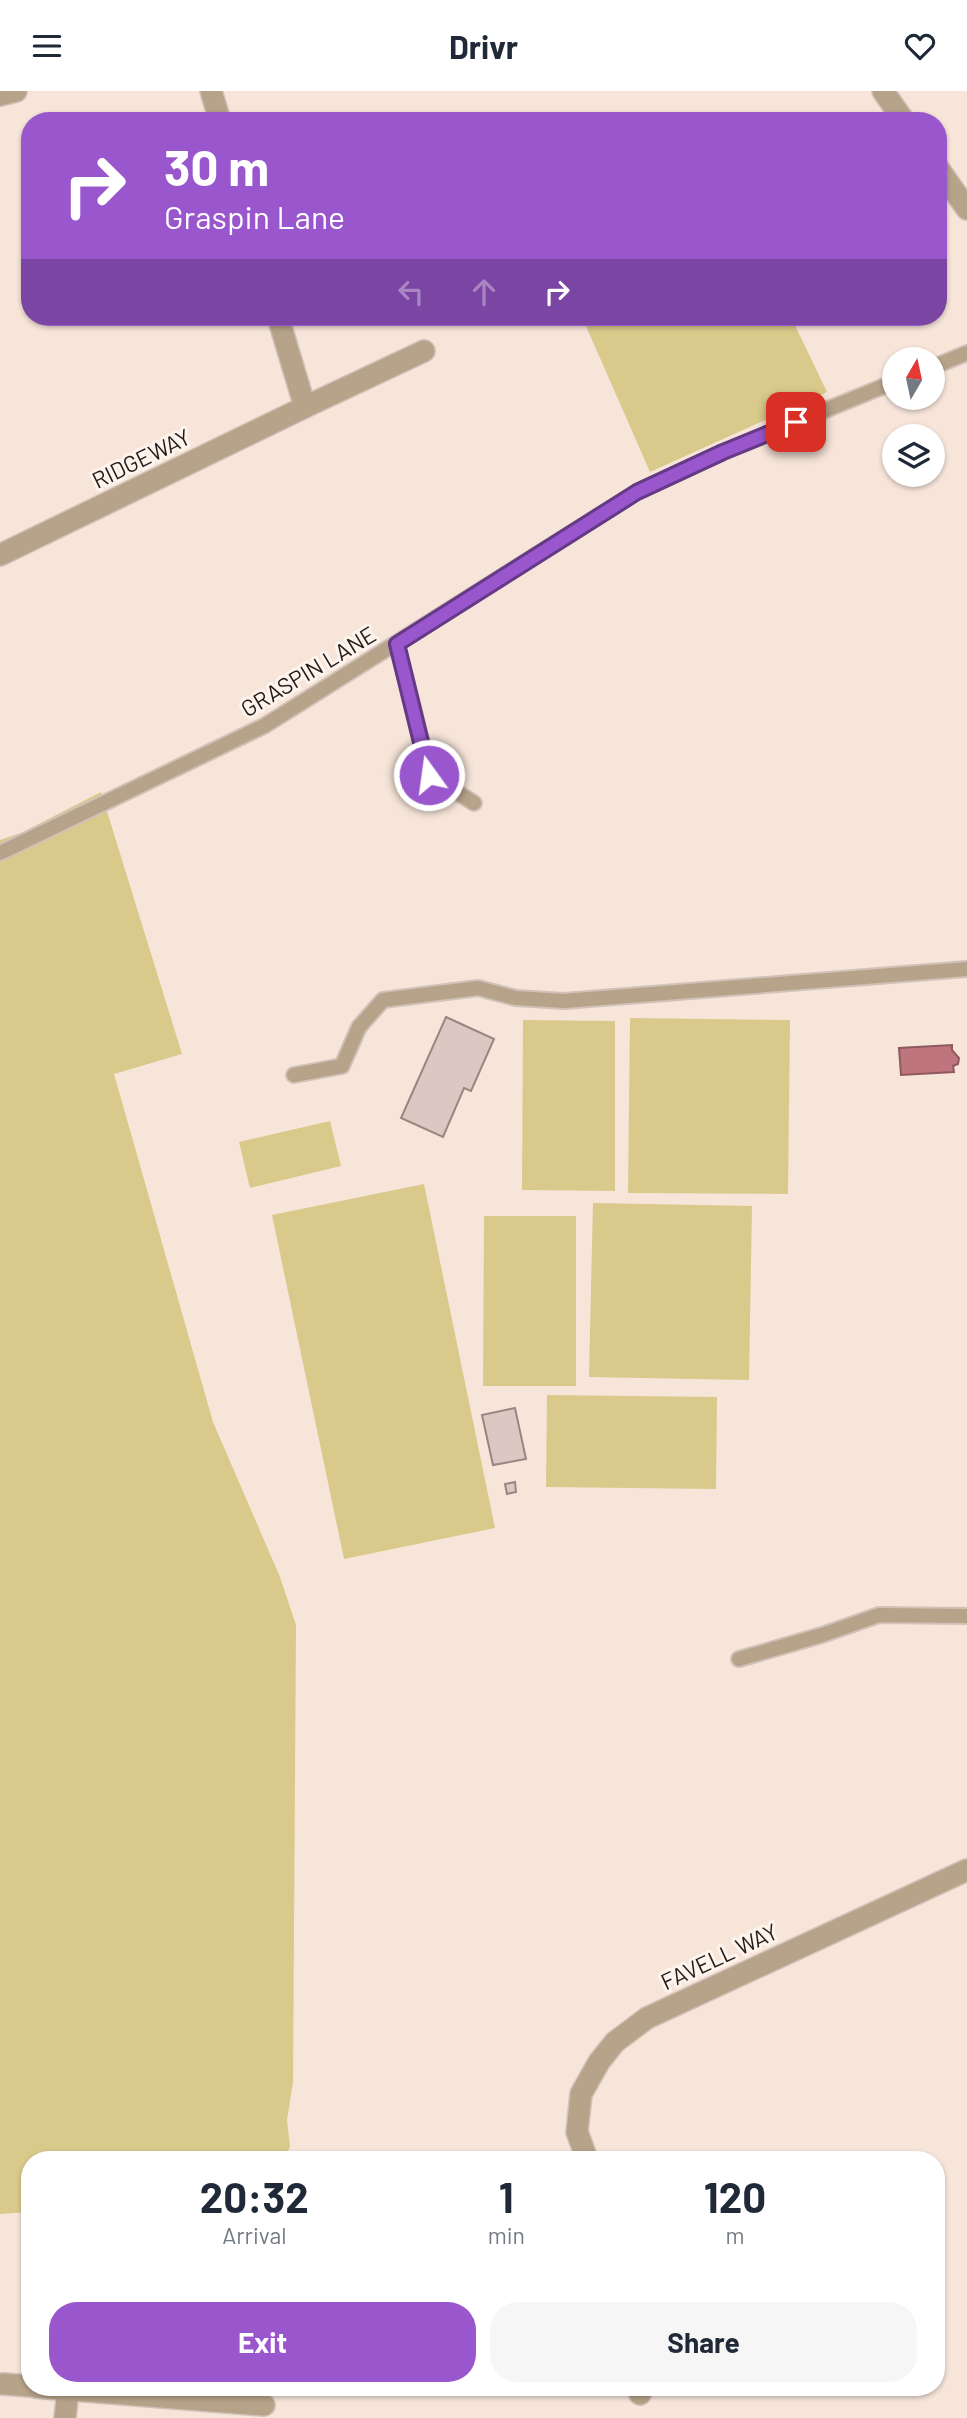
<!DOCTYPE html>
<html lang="en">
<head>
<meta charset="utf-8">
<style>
	:root { --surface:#fff; --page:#f6f6f7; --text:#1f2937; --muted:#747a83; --accent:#9a57cd }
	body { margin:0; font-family:Barlow,sans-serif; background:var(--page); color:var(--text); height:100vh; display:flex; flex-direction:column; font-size:26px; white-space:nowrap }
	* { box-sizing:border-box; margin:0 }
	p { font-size:23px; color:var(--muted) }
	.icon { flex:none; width:38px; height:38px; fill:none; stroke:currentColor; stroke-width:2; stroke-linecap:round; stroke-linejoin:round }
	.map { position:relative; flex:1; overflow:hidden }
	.panel { position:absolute; left:21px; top:2060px; width:924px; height:245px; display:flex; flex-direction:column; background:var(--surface); border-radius:28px; box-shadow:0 2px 5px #0004 }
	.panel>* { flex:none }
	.guide { position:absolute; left:21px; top:21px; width:926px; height:214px; border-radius:28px; box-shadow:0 2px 5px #0004; background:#9a57cd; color:#fff; overflow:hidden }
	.needle { width:46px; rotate:9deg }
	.buttons { position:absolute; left:882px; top:256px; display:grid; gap:14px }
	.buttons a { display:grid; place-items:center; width:63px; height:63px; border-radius:50%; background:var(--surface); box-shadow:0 2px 5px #0004; font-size:35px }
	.pin { position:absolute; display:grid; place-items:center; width:60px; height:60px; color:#fff; margin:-30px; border-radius:14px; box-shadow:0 4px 10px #0006 }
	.me { position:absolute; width:77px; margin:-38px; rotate:346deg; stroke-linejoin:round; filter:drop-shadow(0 0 5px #0008) }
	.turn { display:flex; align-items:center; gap:24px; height:147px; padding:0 28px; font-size:32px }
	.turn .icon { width:91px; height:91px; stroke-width:2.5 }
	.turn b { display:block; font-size:49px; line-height:60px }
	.lanes { display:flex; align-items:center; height:66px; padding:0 28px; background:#0003; justify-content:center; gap:35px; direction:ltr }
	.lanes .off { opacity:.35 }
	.eta { display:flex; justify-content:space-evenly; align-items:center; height:119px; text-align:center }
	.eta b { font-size:42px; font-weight:700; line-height:49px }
	.button { display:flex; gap:14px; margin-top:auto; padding:14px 28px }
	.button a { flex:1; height:80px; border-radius:28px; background:var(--accent); color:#fff; font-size:28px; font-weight:700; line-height:80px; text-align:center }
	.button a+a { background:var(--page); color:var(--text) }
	header { display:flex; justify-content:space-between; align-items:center; height:91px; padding:0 28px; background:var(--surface); font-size:32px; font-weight:700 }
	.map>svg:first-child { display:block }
</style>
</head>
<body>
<header><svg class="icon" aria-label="menu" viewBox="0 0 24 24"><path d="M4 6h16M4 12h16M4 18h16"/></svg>Drivr<svg class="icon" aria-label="heart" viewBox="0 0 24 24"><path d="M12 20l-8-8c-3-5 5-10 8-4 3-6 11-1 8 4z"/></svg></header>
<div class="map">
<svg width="967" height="2327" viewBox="0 0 967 2327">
	<rect width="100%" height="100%" fill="#f7e5da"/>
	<g fill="#d9ca8b">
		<path d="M582 226H791L827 301 650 381Z"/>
		<path d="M101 701 182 963 114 983 213 1331 280 1486 296 1534 293 1991 287 2029 290 2056 284 2068H30V2121L0 2123V749L21 742Z"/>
		<path d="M630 927 790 929 788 1103 628 1102Z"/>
		<path d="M523 929 615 930V1100L522 1099Z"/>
		<path d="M330 1030 341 1075 250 1097 239 1051Z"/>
		<path d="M424 1093 495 1437 344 1468 272 1124Z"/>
		<path d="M593 1112 752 1115 749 1289 589 1286Z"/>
		<path d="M484 1125H576V1295H483Z"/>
		<path d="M547 1304 717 1306 716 1398 546 1396Z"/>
	</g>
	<path fill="#be757e" stroke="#8f5a5f" stroke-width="2" d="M952 954V959L959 967 958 973 953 975 954 981 901 984 899 957Z"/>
	<g fill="#dcc7c2" stroke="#998581" stroke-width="2">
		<path d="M446 926 494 948 471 1000 464 997 443 1046 401 1027Z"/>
		<path d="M515 1317 526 1368 493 1374 482 1324Z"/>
		<path d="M515 1391 516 1401 507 1403 505 1393Z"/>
	</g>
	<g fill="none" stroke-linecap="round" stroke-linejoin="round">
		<g stroke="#d1c1b7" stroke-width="18">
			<g id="lane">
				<path d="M933 276 967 262"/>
				<path d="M397 553 430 684 474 712"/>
				<path d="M0 762 264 635 637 401 723 361 894 291"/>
				<path d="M294 984 342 975 359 936 383 909 478 897 516 907 564 910 967 878"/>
				<path d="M739 1568 822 1544 879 1524 967 1525"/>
			</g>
		</g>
		<g stroke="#d1c1b7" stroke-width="24">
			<g id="street">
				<path d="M211 0 220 30"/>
				<path d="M883 0 904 30"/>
				<path d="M0 4 16 0"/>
				<path d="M938 77 967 118"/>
				<path d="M305 316 424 260"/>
				<path d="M0 464 305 316 278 226"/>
				<path d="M587 2068 577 2041 581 2003 599 1971 615 1951 647 1927 967 1779"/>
				<path d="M3 2293 30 2295"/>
				<path d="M35 2296 264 2314"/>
				<path d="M640 2303 643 2296"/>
				<path d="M65 2327 68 2299"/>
			</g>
		</g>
		<use href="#lane" stroke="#b6a38a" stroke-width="14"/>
		<use href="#street" stroke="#b6a38a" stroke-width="21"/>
	</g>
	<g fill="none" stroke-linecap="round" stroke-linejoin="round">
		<g stroke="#643985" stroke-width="18">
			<path id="route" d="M429 684 397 553 637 401 723 361 796 331"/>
		</g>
		<use href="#route" stroke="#9a57cd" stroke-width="12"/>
	</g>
	<g text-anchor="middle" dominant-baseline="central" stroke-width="6" stroke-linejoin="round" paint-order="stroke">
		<g font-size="23" fill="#221c18" stroke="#fff4ed">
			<text transform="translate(141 367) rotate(-26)">RIDGEWAY</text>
			<text transform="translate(308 580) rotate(-31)">GRASPIN LANE</text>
			<text transform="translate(719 1865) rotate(-25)">FAVELL WAY</text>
		</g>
	</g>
</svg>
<div class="buttons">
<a><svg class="needle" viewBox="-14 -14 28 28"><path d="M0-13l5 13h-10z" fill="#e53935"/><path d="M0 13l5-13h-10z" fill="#747a83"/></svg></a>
<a><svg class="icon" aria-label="layers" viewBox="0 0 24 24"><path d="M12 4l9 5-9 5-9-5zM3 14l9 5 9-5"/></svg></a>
</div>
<div class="pin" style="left:796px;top:331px;background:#d93025"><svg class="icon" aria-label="arrive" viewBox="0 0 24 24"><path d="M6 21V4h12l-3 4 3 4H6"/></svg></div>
<svg class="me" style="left:429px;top:684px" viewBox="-20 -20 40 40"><circle r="17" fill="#9a57cd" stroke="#fff" stroke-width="3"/><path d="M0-11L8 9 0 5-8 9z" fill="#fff"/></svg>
<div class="guide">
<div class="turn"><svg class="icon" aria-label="right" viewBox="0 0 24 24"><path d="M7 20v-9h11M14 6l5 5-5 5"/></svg><div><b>30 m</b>Graspin Lane</div></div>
<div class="lanes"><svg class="icon off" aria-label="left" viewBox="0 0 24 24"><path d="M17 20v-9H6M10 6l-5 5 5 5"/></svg><svg class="icon off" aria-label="ahead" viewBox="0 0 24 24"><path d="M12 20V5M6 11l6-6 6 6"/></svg><svg class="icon" aria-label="right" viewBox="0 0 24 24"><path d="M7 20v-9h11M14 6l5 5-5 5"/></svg></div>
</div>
<section class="panel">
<div class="eta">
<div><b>20:32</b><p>Arrival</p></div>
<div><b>1</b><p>min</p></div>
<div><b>120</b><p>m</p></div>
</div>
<div class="button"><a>Exit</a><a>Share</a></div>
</section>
</div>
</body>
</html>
